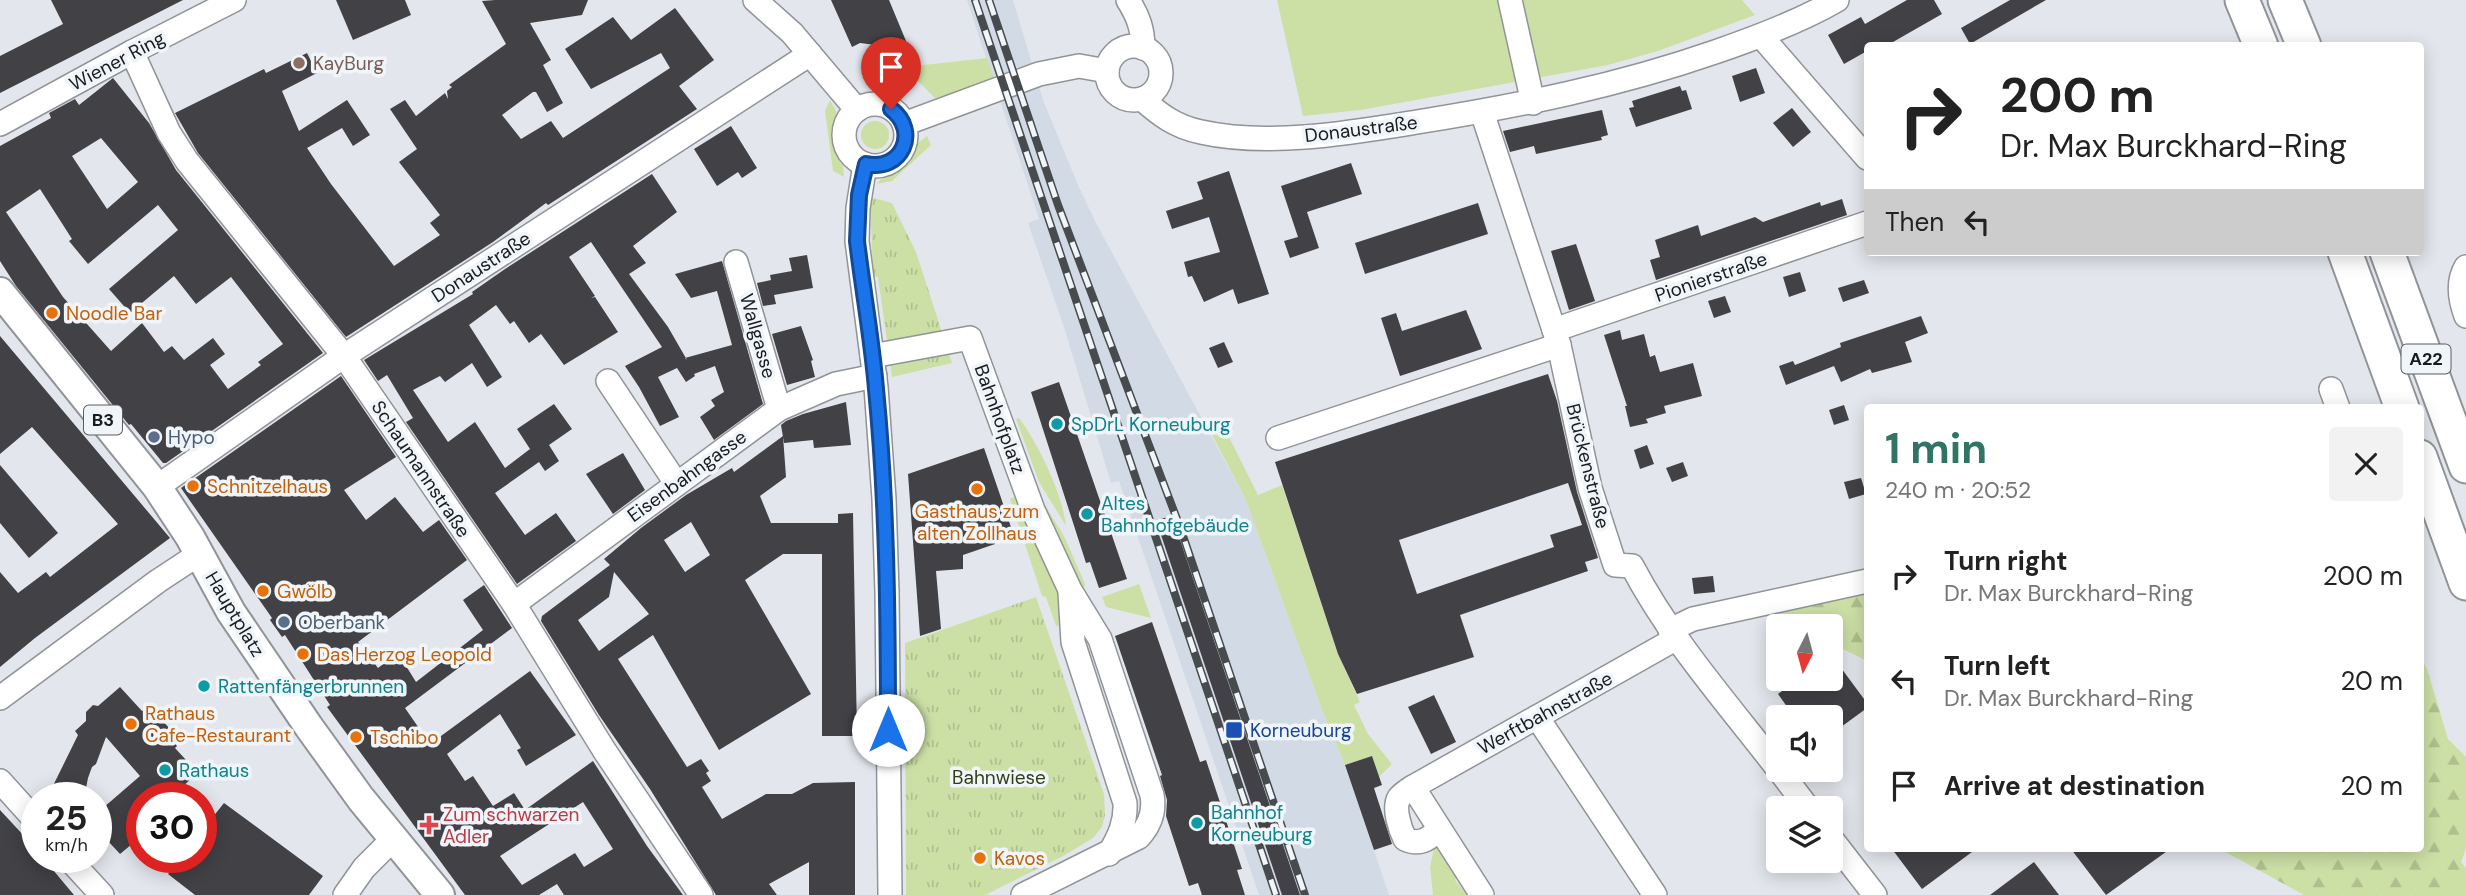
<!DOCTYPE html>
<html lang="en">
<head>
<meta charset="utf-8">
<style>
	:root { --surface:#fff; --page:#f2f2f2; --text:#222; --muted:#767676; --accent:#307466 }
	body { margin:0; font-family:"DM Sans",sans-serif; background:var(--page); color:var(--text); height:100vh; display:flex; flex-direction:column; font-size:26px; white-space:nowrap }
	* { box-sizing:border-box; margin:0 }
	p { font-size:23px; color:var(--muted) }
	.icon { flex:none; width:38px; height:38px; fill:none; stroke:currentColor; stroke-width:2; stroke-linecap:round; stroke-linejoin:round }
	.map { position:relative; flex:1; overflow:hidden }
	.sheet { position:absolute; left:1864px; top:404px; width:560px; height:448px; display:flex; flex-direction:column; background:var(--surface); border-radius:7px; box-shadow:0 4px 18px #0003 }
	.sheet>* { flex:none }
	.hud { position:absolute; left:1864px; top:42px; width:560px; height:214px; border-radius:7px; box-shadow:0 4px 18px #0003; background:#fff; color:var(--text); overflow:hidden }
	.needle { width:46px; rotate:186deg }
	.fabs { position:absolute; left:1766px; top:614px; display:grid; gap:14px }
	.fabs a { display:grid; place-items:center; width:77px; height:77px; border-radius:7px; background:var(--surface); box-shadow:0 4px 18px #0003; font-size:35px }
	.speed { position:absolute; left:21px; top:782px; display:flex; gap:14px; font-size:35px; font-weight:700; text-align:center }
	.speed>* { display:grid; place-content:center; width:91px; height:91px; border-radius:50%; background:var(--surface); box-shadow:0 4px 18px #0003; line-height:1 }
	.speed small { font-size:18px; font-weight:400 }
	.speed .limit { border:10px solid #d22; background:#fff; color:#111 }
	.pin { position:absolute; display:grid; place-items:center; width:60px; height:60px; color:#fff; margin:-72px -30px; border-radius:50% 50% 50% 0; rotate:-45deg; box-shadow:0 0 7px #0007 }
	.pin .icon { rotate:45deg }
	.me { position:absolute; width:77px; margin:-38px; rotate:0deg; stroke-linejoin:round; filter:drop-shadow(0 0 5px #0008) }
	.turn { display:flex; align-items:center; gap:24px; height:147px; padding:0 21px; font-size:32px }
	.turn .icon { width:91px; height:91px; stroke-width:2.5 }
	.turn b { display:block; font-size:49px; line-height:60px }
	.then { display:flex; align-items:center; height:66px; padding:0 21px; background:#0003; gap:14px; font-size:26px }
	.round { display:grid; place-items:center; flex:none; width:74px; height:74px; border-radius:7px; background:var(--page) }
	.headline { display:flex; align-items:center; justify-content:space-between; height:119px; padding:0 21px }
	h1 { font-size:42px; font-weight:700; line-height:52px; color:var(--accent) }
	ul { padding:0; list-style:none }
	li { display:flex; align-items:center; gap:21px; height:105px; padding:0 21px }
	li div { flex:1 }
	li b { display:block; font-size:26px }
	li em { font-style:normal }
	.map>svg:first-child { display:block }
</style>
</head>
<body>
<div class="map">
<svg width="2466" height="895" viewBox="0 0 2466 895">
	<defs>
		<pattern id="forest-firs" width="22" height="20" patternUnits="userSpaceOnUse" patternTransform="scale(1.75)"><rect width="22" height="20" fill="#cce0a6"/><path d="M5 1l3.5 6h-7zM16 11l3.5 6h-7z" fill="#afc08e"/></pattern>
		<pattern id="park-tufts" width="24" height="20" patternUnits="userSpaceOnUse" patternTransform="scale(1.75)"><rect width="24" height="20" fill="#cce0a6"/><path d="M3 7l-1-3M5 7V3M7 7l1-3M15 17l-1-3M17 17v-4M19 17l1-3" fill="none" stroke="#afc08e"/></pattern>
	</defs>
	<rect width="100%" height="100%" fill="#e3e7ed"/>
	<path fill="#d1dae5" d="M967 0H1013L1043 100 1078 185 1096 223 1246 500 1322 710 1345 765 1389 895H1259L1119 481 1111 483 1064 327 1028 223 1039 219Z"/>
	<g fill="#cce0a6">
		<path d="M1277 0H1742L1755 15 1658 51 1608 65 1361 110 1303 116Z"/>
		<path d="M987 58 996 83 935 98 918 81 917 71 923 65Z"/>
		<path d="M830 100 836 111V140L842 155 844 177 833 171 825 111Z"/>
		<circle cx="875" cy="135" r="14"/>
		<path d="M927 136 931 145 892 181 877 184 885 174 901 164 910 149Z"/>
		<path d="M1019 418C1039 445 1062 493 1066 526L1039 482 1016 419Z"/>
		<path d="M1226 431 1258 495 1282 485 1338 654 1360 702 1354 705 1368 734 1392 764 1379 777 1372 756 1345 765 1322 710 1246 500 1212 435Z"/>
		<path d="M1039 495 1065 538 1085 584 1083 592Z"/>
		<path d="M1016 496 1018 498 1057 585 1061 599V624L1056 626 1046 597 1042 596 1010 499Z"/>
		<path d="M1139 584 1151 618 1106 607 1102 597Z"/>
		<path d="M1439 845 1452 855 1449 865 1456 877 1455 880 1467 895H1433L1430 867 1434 848Z"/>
	</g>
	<g fill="url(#forest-firs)">
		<path d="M1867 591V661L1831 643 1830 626H1792L1759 612Z"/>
		<path d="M2420 656 2427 669 2448 739 2466 757V849L2461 862 2466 868V895H2304L2220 849H2420Z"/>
	</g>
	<g fill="url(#park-tufts)">
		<path d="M870 197 892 203 916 252 952 363 892 377 878 277 873 276Z"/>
		<path d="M1036 597 1104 794 1105 815 1102 827 1093 838 1065 855 985 895H906L905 643Z"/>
	</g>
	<g fill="#414146" fill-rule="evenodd">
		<path d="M51 0H183L0 93V56L63 24Z"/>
		<path d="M336 0H405L411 15 353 40Z"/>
		<path d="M495 0H588L582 15 530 23 551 60 543 65 563 103 547 112 536 92H533L502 115 521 139 551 121 563 138 670 68 661 53 591 89 565 49 613 17 631 40 675 8 714 60 679 86 697 109 548 205 546 203 493 242 346 337 198 153 175 113 264 69 266 73 307 53 317 73 282 91 299 131 347 100 370 135 353 146 342 128 307 148 331 184 394 266 440 235 430 223 440 215 399 162 417 149 390 109 405 100 416 116 445 93 448 99 447 91 452 87 449 85 506 44 482 1Z"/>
		<path d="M831 0H889L906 41 892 47 860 43 852 47Z"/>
		<path d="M1907 0H1934L1942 14 1886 46H1867V51L1844 64 1828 35 1861 17 1865 24Z"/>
		<path d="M2010 0H2046L1970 44 1961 28Z"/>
		<path d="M1756 68 1765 93 1740 102 1732 76Z"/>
		<path d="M113 78 149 123 176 170 323 353 166 463H163L131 424 129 425 16 286 0 261V146L51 118 49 113 75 99 79 105ZM101 138 138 182 107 209 72 156ZM40 189 72 239 69 241 88 264 158 205 178 230 109 289 130 313 174 276 196 304 231 277 283 344 258 362 261 365 228 389 210 365 225 354 213 338 184 360 172 346 164 352 142 323 111 351 63 297 6 212Z"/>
		<path d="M1680 86 1682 91 1686 90 1692 109 1636 127 1629 108 1634 107 1632 101Z"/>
		<path d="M1792 108 1811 132 1793 147 1773 123Z"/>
		<path d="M1602 110 1608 135 1601 137 1602 140 1536 154 1534 146 1510 152 1503 131Z"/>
		<path d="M731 126 757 168 742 178 738 172 717 186 694 149Z"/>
		<path d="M1351 163 1362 194 1307 212 1319 248 1290 258 1284 241 1298 237 1281 186Z"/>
		<path d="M1229 171 1269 294 1238 304 1233 289 1204 302 1192 276 1188 277 1184 262 1220 252 1209 217 1172 229 1166 211 1203 199 1197 182Z"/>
		<path d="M652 174 677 212 633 246 646 263 629 274 668 327 687 360 685 358 732 345 717 291 691 298 675 274 722 261 763 404 714 440 700 417 715 406 711 400 724 392 715 366 694 374 695 376 686 382 677 368 658 377 679 417 660 426 639 387 625 366 662 347 591 242 569 257 595 296 591 298 595 297 618 332 564 365 541 334 529 343 514 321 510 324 496 305 469 325 502 377 487 387 472 363 445 382 440 376 413 390 448 442 475 422 505 468 530 449 517 429 554 404 572 429 549 445 559 461 545 471 539 462 495 493 525 535 556 513 576 541 517 584 406 422 413 418 387 375 378 381 364 360 473 294 472 292 505 269Z"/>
		<path d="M1842 199 1847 215 1656 280 1650 260 1660 257 1655 240 1698 225 1701 236 1755 217 1763 222 1820 202 1821 206Z"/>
		<path d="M1478 203 1488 234 1365 274 1355 243Z"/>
		<path d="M1576 244 1595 301 1569 310 1551 251Z"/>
		<path d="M807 255 813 288 774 295 776 304 763 306 757 283 771 280 770 275 792 271 789 258Z"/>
		<path d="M1800 272 1806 291 1789 297 1783 277Z"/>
		<path d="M1864 280 1869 293 1843 302 1838 288Z"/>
		<path d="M1725 296 1731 312 1714 318 1708 301Z"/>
		<path d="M1466 310 1482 349 1400 376 1381 318 1396 313 1402 331Z"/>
		<path d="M1921 316 1928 333 1905 342 1912 362 1872 373 1870 369 1841 382 1834 366 1786 385 1779 366 1793 361 1795 365 1841 347 1840 343Z"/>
		<path d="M801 326 813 360 811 361 815 377 787 385 772 334Z"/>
		<path d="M1620 330 1622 340 1644 334 1650 357 1655 355 1660 372 1693 363 1702 396 1664 406 1666 413 1646 419 1648 423 1630 427 1625 406H1627L1604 335Z"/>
		<path d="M0 336 170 538 35 638 0 667V572L18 593 46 572 50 577 118 524 32 427 0 454Z"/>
		<path d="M1224 342 1233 362 1218 368 1209 348Z"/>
		<path d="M1548 374 1557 401 1577 492 1598 558 1585 562 1588 571 1460 615 1474 657 1357 694 1338 654 1275 462ZM1568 483 1582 525 1550 535 1554 547 1417 594 1399 540Z"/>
		<path d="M341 376 396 457 344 490 366 520 395 497 423 532 439 520 467 560 358 642 378 668 398 653 416 682 483 630 463 600 484 585 512 628 405 708 430 744 530 671 576 735 526 766 517 750 521 748 500 714 447 754 465 781 473 776 493 806 514 793 525 810 593 761 647 846 683 895H564L557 884 539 895H465L327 707 330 705 285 635 282 637 270 620 272 618 181 488ZM583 802 613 849 584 867 575 853 522 885 500 856Z"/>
		<path d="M1059 382 1127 579 1099 588 1090 562 1086 563 1031 392Z"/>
		<path d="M846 402 851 445 814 448 813 440 784 443 781 425 786 421 803 414Z"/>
		<path d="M1844 405 1849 420 1834 425 1829 410Z"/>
		<path d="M783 436 786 477 760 496 771 523H838V514L853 513 857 736H822V554H783L745 580 811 694 719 750 653 635 618 659 687 767 701 759 709 771 706 773 711 781 702 787 722 819 766 794H792L813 783 855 782V895H809V862L769 884 777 895H716L650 789 599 715 541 621 542 616 610 565 604 559 641 528 686 495 732 468 734 472ZM691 522 710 555 685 572 664 540ZM614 572 649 614 599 651 578 620 609 597Z"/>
		<path d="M1647 445 1654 464 1640 469 1634 450Z"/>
		<path d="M984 448 1012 530 993 537 995 544 963 555V569L936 571 941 629 920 636 908 474Z"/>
		<path d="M623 453 645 490 613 514 586 474Z"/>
		<path d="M1683 462 1688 476 1672 482 1666 468Z"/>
		<path d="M0 465 58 533 29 558 0 523Z"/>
		<path d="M1861 478 1866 494 1849 499 1844 482Z"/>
		<path d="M1172 516 1300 895H1282L1156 520Z"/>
		<path d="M1713 576 1715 592 1694 594 1692 578Z"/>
		<path d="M1152 622 1200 762 1206 760 1242 869 1237 870 1245 895H1202L1198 883 1189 886 1166 816 1167 800 1160 776 1162 775 1115 636Z"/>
		<path d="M1830 653 1867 703V708L1830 735V718H1795L1778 694 1798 679H1830Z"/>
		<path d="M120 687 142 711 145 709 154 719 158 716 172 731 168 735 177 746 175 748 198 773 183 786 182 798H142V839L134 846 132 844 120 854 108 841 96 852V814L140 776 106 737 96 764 92 767 88 778 86 788 94 798H47L78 735 75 731 86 721V712L93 705 98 706Z"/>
		<path d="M1434 695 1456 742 1431 754 1408 707Z"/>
		<path d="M1372 756 1382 785 1374 788 1392 844 1374 850 1345 765Z"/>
		<path d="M224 803 323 876 309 895H195L168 874 182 858H201V832Z"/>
		<path d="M0 810 37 850V858H43L74 895H0Z"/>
		<path d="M1892 849H1976L1922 889Z"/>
		<path d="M2071 849H2170L2106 895Z"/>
		<path d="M2034 862 2059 895H1990Z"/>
	</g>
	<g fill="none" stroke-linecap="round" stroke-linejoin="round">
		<g stroke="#909498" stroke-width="26">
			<g id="minor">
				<path d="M755 0 792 33 857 110"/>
				<path d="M1128 0C1138 16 1143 29 1143 48"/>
				<path d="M1510 0 1533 103"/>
				<path d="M1761 36 1867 158"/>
				<circle cx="1134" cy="73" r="27"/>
				<path d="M132 52 169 133 187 161 344 356 514 604 604 750 701 895"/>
				<path d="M1142 99C1160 115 1176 127 1201 132 1268 147 1349 133 1417 122 1518 106 1617 86 1715 52 1756 38 1799 22 1837 0"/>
				<circle cx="875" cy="135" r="31"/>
				<path d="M1482 112 1559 345 1590 488 1615 565 1632 566C1671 640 1727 703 1778 769"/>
				<path d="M0 124 132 52 234 0"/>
				<path d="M904 124 1039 74 1079 66 1107 71"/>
				<path d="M865 164 858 208 857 241 876 387 884 499 887 592 890 895"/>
				<path d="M736 262 779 409"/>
				<path d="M2466 267C2457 282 2460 300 2466 316"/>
				<path d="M1554 330 1867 223"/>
				<path d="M872 356 970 338 1033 510 1070 590 1100 639 1152 795C1155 812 1150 825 1139 837L1023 895"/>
				<path d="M608 381 676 483"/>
				<path d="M2331 389 2338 408"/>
				<path d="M1278 438 1559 345"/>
				<path d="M157 487 344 356 810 54"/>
				<path d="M1070 593 1073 642 1125 803C1126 823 1119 837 1109 854"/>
				<path d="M514 604 779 409 836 384 875 376"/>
				<path d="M1670 630 1693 619 1867 581"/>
				<path d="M0 698 158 581 199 554"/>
				<path d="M1537 717 1655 895"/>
				<path d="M1779 770 1808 808"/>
				<path d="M0 781 37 822"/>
				<path d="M1413 787 1482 895"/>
				<path d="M1439 830C1428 839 1420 846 1405 839 1400 829 1393 808 1399 798 1402 794 1408 790 1413 787L1677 638"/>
				<path d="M1830 837 1875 895"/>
				<path d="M68 858 102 895"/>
				<path d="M345 895 364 868 394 838"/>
			</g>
		</g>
		<g stroke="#909498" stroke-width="32">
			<path id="major" d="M0 292 157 487 190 537 231 612 309 727 361 799 440 895"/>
		</g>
		<g stroke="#909498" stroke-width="37">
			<g id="highway">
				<path d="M2242 0 2261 46"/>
				<path d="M2285 0 2304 46"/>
				<path d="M2345 252 2402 408"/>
				<path d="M2387 252 2466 466"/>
				<path d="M2420 457 2466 583"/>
			</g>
		</g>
		<use href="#minor" stroke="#fff" stroke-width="23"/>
		<use href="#major" stroke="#fff" stroke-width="28"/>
		<use href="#highway" stroke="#fff" stroke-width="33"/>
		<g stroke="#484b4e" stroke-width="8">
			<g id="rail">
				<path d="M975 0 1276 895"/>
				<path d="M989 0 1058 205 1180 527 1305 895"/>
			</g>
		</g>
		<use href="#rail" stroke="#f0f5fa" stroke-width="5" stroke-dasharray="16" stroke-linecap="butt"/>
	</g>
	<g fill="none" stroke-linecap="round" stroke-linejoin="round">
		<g stroke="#114b97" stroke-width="18">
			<path id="route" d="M888 730C888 616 887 502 876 389 872 340 863 291 857 241L859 195 866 164C902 172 920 131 891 109"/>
		</g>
		<use href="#route" stroke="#1a73e8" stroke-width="12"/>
	</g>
	<circle fill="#8d6e63" stroke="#f0f5fa" stroke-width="2.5" cx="299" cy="63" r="7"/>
	<g fill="#e8710a" stroke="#f0f5fa" stroke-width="2.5">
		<circle cx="52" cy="313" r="7"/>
		<circle cx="193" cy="486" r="7"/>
		<circle cx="977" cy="489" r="7"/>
		<circle cx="263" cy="591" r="7"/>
		<circle cx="303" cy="654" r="7"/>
		<circle cx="131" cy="724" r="7"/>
		<circle cx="356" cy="737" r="7"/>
		<circle cx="980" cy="858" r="7"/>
	</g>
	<g fill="#0f9aa8" stroke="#f0f5fa" stroke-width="2.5">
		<circle cx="1057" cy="424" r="7"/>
		<circle cx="1087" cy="514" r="7"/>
		<circle cx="204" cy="686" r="7"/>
		<circle cx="165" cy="770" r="7"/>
		<circle cx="1197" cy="823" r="7"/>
	</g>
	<g fill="#5c6f8a" stroke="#f0f5fa" stroke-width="2.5">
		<circle cx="154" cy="437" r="7"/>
		<circle cx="284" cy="622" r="7"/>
	</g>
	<rect fill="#1a4fb4" stroke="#f0f5fa" stroke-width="2.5" x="1225" y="721" width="18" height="18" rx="3.5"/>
	<path fill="#e0444e" stroke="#f0f5fa" stroke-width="2.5" d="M425.5 814.5h7v7h7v7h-7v7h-7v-7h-7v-7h7z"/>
	<g text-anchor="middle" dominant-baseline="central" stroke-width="7" stroke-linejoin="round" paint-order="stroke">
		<g fill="#f0f5fa" stroke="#5a5c5f" stroke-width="2">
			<rect x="2401.5" y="344.5" width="49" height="29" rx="5"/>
			<rect x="84" y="405.5" width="38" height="29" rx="5"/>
		</g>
		<g font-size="18" font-weight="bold" fill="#191b1d">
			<text x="2426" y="359">A22</text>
			<text x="103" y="420">B3</text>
		</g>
		<g font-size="19" fill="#191b1d" stroke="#f0f5fa">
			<text transform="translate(117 61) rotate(-28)">Wiener Ring</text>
			<text transform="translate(1361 129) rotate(-7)">Donaustraße</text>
			<text transform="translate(481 267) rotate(-33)">Donaustraße</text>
			<text transform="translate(1711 277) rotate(-19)">Pionierstraße</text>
			<text transform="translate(758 336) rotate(74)">Wallgasse</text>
			<text transform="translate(1000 419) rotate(70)">Bahnhofplatz</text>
			<text transform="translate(1588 466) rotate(76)">Brückenstraße</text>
			<text transform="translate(421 469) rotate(56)">Schaumannstraße</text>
			<text transform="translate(687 476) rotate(-36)">Eisenbahngasse</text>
			<text transform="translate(235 614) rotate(59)">Hauptplatz</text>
			<text transform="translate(1545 713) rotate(-29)">Werftbahnstraße</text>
		</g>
		<g font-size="19" fill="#785e54" stroke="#f0f5fa" text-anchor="start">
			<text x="313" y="63">KayBurg</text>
		</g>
		<g font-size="19" fill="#c56008" stroke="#f0f5fa" text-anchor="start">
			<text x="66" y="313">Noodle Bar</text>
			<text x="207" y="486">Schnitzelhaus</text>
			<text x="977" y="511" text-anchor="middle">Gasthaus zum<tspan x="977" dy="22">alten Zollhaus</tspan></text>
			<text x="277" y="591">Gwölb</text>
			<text x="317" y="654">Das Herzog Leopold</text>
			<text x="145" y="713">Rathaus<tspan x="145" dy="22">Cafe-Restaurant</tspan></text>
			<text x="370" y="737">Tschibo</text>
			<text x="994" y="858">Kavos</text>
		</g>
		<g font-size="19" fill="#0d838f" stroke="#f0f5fa" text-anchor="start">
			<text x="1071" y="424">SpDrL Korneuburg</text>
			<text x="1101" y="503">Altes<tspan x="1101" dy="22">Bahnhofgebäude</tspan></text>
			<text x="218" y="686">Rattenfängerbrunnen</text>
			<text x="179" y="770">Rathaus</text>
			<text x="1211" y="812">Bahnhof<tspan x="1211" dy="22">Korneuburg</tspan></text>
		</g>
		<g font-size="19" fill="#4e5e75" stroke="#f0f5fa" text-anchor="start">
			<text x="168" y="437">Hypo</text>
			<text x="298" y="622">Oberbank</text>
		</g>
		<g font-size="19" fill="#164399" stroke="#f0f5fa" text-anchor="start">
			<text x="1250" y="730">Korneuburg</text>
		</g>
		<g font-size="19" fill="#323e16" stroke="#f0f5fa">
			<text x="999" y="777">Bahnwiese</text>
		</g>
		<g font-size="19" fill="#be3a42" stroke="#f0f5fa" text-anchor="start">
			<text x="443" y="814">Zum schwarzen<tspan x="443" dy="22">Adler</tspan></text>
		</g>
	</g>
</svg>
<div class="fabs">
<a><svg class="needle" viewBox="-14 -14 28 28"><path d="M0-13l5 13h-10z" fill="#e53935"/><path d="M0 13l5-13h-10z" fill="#767676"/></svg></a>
<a><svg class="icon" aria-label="sound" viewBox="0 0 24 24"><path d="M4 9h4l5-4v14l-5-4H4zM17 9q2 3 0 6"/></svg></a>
<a><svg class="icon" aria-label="layers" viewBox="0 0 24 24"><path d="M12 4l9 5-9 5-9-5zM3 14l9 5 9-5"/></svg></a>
</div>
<div class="speed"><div>25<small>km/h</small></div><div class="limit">30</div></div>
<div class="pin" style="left:891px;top:109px;background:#d93025"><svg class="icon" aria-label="arrive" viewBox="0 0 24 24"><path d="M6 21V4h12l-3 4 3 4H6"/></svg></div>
<svg class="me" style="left:888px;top:730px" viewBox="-20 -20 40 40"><circle r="19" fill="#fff"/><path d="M0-13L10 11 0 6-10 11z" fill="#1a73e8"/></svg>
<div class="hud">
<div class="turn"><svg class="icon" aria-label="right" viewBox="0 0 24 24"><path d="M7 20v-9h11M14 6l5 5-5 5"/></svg><div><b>200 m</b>Dr. Max Burckhard-Ring</div></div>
<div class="then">Then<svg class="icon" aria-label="left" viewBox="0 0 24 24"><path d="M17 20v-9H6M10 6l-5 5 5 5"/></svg></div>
</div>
<section class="sheet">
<div class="headline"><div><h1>1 min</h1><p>240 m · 20:52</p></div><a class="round"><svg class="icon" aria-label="close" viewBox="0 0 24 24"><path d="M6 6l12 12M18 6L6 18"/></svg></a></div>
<ul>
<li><svg class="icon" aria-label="right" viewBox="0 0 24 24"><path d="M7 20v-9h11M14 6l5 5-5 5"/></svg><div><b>Turn right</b><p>Dr. Max Burckhard-Ring</p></div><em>200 m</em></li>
<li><svg class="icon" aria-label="left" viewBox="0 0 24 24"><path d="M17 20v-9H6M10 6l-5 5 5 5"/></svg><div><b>Turn left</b><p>Dr. Max Burckhard-Ring</p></div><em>20 m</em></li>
<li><svg class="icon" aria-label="arrive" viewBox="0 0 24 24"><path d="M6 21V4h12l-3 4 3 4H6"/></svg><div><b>Arrive at destination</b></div><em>20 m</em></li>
</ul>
</section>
</div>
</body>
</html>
